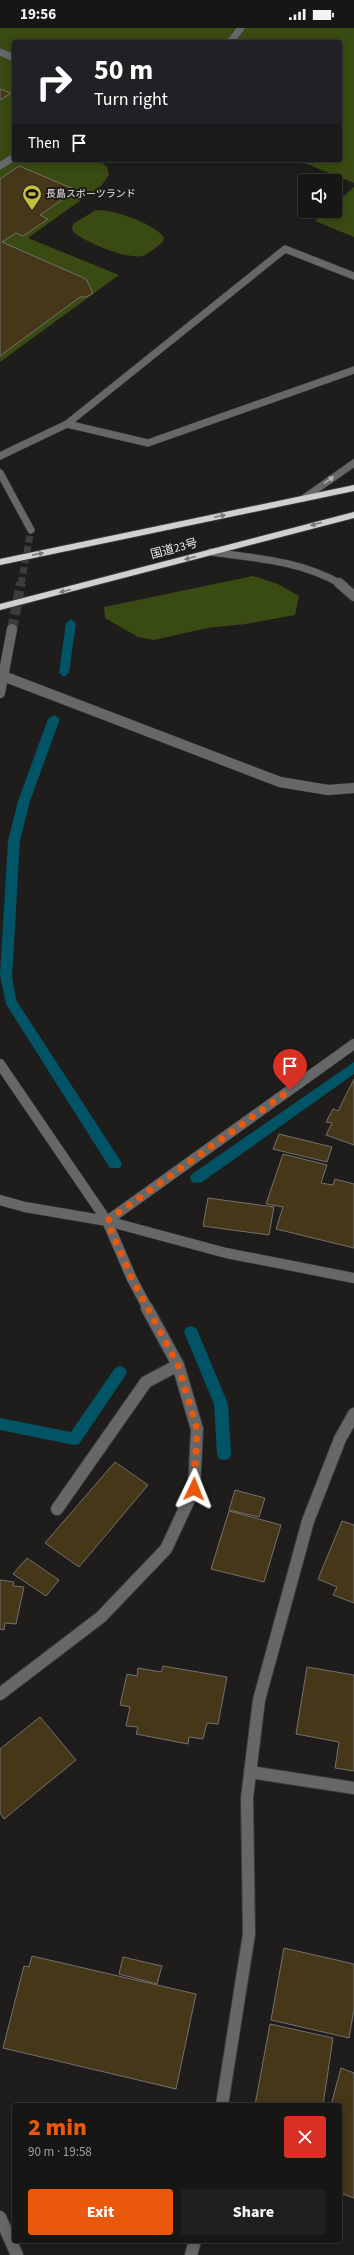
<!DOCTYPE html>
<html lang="en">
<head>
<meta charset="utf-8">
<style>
	:root { --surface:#161614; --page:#1f1f1d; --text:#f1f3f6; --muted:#9e9fa0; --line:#353534; --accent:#ea580c }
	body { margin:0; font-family:"Source Sans 3","Noto Sans JP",sans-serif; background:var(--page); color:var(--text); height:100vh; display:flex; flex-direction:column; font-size:15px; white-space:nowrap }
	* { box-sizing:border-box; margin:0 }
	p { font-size:13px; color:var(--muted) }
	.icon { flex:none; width:22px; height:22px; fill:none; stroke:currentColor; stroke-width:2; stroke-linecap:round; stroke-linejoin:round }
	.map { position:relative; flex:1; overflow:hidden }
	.panel { position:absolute; left:12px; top:2075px; width:330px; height:140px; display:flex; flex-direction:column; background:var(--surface); border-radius:4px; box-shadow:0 2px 10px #0003,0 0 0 1px var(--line) }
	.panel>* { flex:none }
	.banner { position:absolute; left:12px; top:12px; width:330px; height:122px; border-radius:4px; box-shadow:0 2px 10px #0003,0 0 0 1px var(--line); background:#202124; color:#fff; overflow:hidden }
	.buttons { position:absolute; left:298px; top:146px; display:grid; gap:8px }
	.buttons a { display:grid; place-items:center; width:44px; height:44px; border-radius:4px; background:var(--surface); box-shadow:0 2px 10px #0003,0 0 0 1px var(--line); font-size:20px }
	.pin { position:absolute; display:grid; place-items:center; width:34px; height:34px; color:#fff; margin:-41px -17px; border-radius:50% 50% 50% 0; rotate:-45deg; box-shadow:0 0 4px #0007 }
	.pin .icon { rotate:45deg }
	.me { position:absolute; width:44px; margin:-22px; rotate:2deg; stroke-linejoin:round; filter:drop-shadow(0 0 3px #0008) }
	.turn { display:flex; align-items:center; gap:14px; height:84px; padding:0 16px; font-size:18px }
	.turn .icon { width:52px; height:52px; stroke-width:2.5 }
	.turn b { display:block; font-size:28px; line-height:34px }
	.then { display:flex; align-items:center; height:38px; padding:0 16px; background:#0003; gap:8px; font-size:15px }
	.round { display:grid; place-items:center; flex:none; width:42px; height:42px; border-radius:4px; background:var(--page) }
	.overview { display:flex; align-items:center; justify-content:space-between; height:68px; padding:0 16px }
	h1 { font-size:24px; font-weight:800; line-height:30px; color:var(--accent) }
	.button { display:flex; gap:8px; margin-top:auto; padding:8px 16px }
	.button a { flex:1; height:46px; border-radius:4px; background:var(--accent); color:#fff; font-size:16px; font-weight:800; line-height:46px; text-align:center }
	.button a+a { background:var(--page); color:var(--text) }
	.status { display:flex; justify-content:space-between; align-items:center; height:28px; padding:0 20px; background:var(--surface); direction:ltr }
	.status svg { height:11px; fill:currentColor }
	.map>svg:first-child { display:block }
</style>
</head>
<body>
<div class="status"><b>19:56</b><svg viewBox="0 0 49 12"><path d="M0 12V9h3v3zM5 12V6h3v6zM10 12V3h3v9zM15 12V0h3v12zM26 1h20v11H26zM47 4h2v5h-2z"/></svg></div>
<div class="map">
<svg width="354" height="2227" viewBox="0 0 354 2227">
	<rect width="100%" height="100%" fill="#1e1d1b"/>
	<g fill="#394a12">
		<path d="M0 0H354V155L297 132H340V14H14V132H99L107 139 109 147 102 157 28 210 119 247 0 334Z"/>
		<path d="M354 159V209L315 193 326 183H335V176Z"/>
		<path d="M96 182C114 182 151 194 164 209L163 214C156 219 149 226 142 228 128 232 80 213 72 202L73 196Z"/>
		<path d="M253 548 278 556 299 568 295 587 246 596 207 600 154 612 138 609 105 590 104 579Z"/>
	</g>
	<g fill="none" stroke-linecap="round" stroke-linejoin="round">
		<g fill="#005466" fill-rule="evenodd">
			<path d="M71 591 76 595 69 645 64 649 59 645 66 595Z"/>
			<path d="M54 687 60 691 30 773 20 813 12 949 16 972 120 1132 122 1136 120 1140H110L6 976 0 947 8 813 18 773 48 691Z"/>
			<path d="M354 1034V1046L202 1154 197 1155 192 1154 190 1150 192 1146Z"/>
			<path d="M191 1298 196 1300 198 1304 228 1376 231 1426 229 1431 224 1432 219 1431 217 1426 214 1376 184 1304 186 1300Z"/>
			<path d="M120 1338 125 1340 127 1344 125 1348 79 1416 74 1417 0 1402V1390L71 1404 115 1340Z"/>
		</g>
	</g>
	<g fill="#463719" stroke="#72716e">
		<path d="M0 61 11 65 0 72Z"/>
		<path d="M19 138 76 162 40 187 48 191 23 208 16 205 2 214 86 251 93 265 86 269H80L0 328V151Z"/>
		<path d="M354 1051V1117L326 1107 332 1095 326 1094 333 1081 338 1083Z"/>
		<path d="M279 1106 332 1119 327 1134 273 1121Z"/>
		<path d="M283 1126 327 1137 321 1155 333 1157 335 1151 354 1156V1220L276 1201 283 1179 266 1176Z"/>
		<path d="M208 1170 274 1179 269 1207 203 1198Z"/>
		<path d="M115 1434 148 1457 79 1539 45 1515Z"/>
		<path d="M235 1462 265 1470 259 1489 229 1482Z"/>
		<path d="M229 1483 281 1497 264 1554 211 1541Z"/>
		<path d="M342 1493 354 1497V1575L333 1567 337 1559 318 1551Z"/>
		<path d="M27 1530 59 1552 46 1568 13 1546Z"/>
		<path d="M0 1552 14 1554 13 1558 24 1559 16 1596 5 1595 4 1602 0 1601Z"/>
		<path d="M163 1638 227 1649 218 1696 207 1695 203 1711 189 1709 188 1716 136 1706 138 1699 126 1698 130 1679 120 1677 127 1646 137 1648 138 1640 161 1644Z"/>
		<path d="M307 1639 354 1647V1743L335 1740 339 1714 296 1706Z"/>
		<path d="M40 1689 76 1732 4 1791 0 1785V1721Z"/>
		<path d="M284 1920 354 1936V1981L349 2010 271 1992Z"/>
		<path d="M32 1928 196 1966 176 2061 3 2020 24 1938 29 1939Z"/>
		<path d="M123 1929 162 1938 157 1956 119 1946Z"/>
		<path d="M270 1996 333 2010 323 2077H255Z"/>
		<path d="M341 2040 354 2045V2170L340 2165V2077H331Z"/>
	</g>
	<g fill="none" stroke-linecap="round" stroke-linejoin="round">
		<path stroke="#3d3c3a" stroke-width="7" stroke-dasharray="7 3.5" stroke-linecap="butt" d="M21 556 31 502"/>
		<path stroke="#3d3c3a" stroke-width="10" stroke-dasharray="10 4.5" stroke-linecap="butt" d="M12 601 21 555"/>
		<g stroke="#3b3a38" stroke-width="8">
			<g id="minor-far2">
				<path d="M230 14 241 0"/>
				<path d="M0 24 14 30"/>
				<path d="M0 138 14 129"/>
				<path d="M67 396 148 415 354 342"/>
				<path d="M0 428 67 396 285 221 354 248"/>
				<path d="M0 445 31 502"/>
				<path d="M304 470 354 435"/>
				<path d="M211 524C256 530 301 533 341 556"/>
			</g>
		</g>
		<g stroke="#3b3a38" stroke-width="11">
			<g id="minor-far1">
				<path d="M339 555 354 568"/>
				<path d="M3 648 280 754 328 762 354 760"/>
				<path d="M0 665 12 601"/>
				<path d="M0 1036 107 1193 132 1251 148 1281"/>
				<path d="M0 1172 25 1179 107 1193 226 1225 354 1250"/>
				<path d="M107 1193 354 1016"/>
			</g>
		</g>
		<g stroke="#3b3a38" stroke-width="14">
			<g id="minor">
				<path d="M57 1481 146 1354 178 1337"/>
				<path d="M0 1666 101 1589 166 1521 194 1461 197 1401 178 1337 147 1280"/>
				<path d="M250 1744 354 1760"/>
				<path d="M222 2077 249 1906 247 1770 259 1672 308 1493 340 1411 354 1386"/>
				<path d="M0 2189 17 2227"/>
				<path d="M191 2227 195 2213"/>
			</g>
		</g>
		<g stroke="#3b3a38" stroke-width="2">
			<g id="highway">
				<path d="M354 457V463L0 537V531Z"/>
				<path d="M354 484V490L0 582V576Z"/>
			</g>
		</g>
		<use href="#minor-far2" stroke="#666768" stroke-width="7"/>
		<use href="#minor-far1" stroke="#666768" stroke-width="10"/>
		<use href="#minor" stroke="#666768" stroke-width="12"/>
		<use href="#highway" fill="#ced1d3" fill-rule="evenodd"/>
	</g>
	<defs><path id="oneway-solid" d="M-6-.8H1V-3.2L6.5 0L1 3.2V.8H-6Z"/></defs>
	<use fill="#b5b6b5" href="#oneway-solid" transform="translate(329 452) rotate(-35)"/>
	<g fill="#767777">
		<use href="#oneway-solid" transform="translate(220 488) rotate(-12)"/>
		<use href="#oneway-solid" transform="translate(316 496) rotate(165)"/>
		<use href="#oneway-solid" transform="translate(38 526) rotate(-11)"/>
		<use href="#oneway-solid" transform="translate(190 530) rotate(165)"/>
		<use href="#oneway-solid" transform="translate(65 563) rotate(166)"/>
	</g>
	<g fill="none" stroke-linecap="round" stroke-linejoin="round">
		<path stroke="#ea580c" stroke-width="7" stroke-dasharray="0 12.6" d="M194 1461 197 1401 178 1337 132 1251 107 1193 290 1062"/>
	</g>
	<defs>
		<g id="stadium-pin" transform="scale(1)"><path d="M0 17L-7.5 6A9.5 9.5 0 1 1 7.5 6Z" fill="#c4bd3e" stroke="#1e1d1b"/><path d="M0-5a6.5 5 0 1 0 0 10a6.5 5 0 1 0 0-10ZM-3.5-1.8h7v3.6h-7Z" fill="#111"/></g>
	</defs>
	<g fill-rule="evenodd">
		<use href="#stadium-pin" x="32" y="166"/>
	</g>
	<g text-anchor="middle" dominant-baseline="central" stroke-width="4" stroke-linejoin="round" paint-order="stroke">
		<g font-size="10" fill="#eaeae8" stroke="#1e1d1b" text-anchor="start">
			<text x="46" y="166">長島スポーツランド</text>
		</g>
		<g font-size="12" fill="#eaeae8" stroke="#1e1d1b">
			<text transform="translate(174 521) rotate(-15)">国道23号</text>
		</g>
	</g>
</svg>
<div class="buttons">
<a><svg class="icon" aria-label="sound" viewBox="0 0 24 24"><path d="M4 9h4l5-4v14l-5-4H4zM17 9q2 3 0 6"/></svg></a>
</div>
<div class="pin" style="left:290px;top:1062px;background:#d93025"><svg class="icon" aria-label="arrive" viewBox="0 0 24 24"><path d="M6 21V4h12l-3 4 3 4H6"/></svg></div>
<svg class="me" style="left:194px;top:1461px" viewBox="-20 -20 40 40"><path d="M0-17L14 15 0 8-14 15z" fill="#ea580c" stroke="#fff" stroke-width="4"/></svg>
<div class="banner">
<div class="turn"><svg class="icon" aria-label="right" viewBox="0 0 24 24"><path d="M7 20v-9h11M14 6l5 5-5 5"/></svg><div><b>50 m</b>Turn right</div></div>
<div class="then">Then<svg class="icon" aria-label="arrive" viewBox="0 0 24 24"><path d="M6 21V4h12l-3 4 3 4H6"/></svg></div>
</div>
<section class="panel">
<div class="overview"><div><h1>2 min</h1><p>90 m · 19:58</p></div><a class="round" style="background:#d93025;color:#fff"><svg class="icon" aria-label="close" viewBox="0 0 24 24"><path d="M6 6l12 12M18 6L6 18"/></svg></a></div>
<div class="button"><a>Exit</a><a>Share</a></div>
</section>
</div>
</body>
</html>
